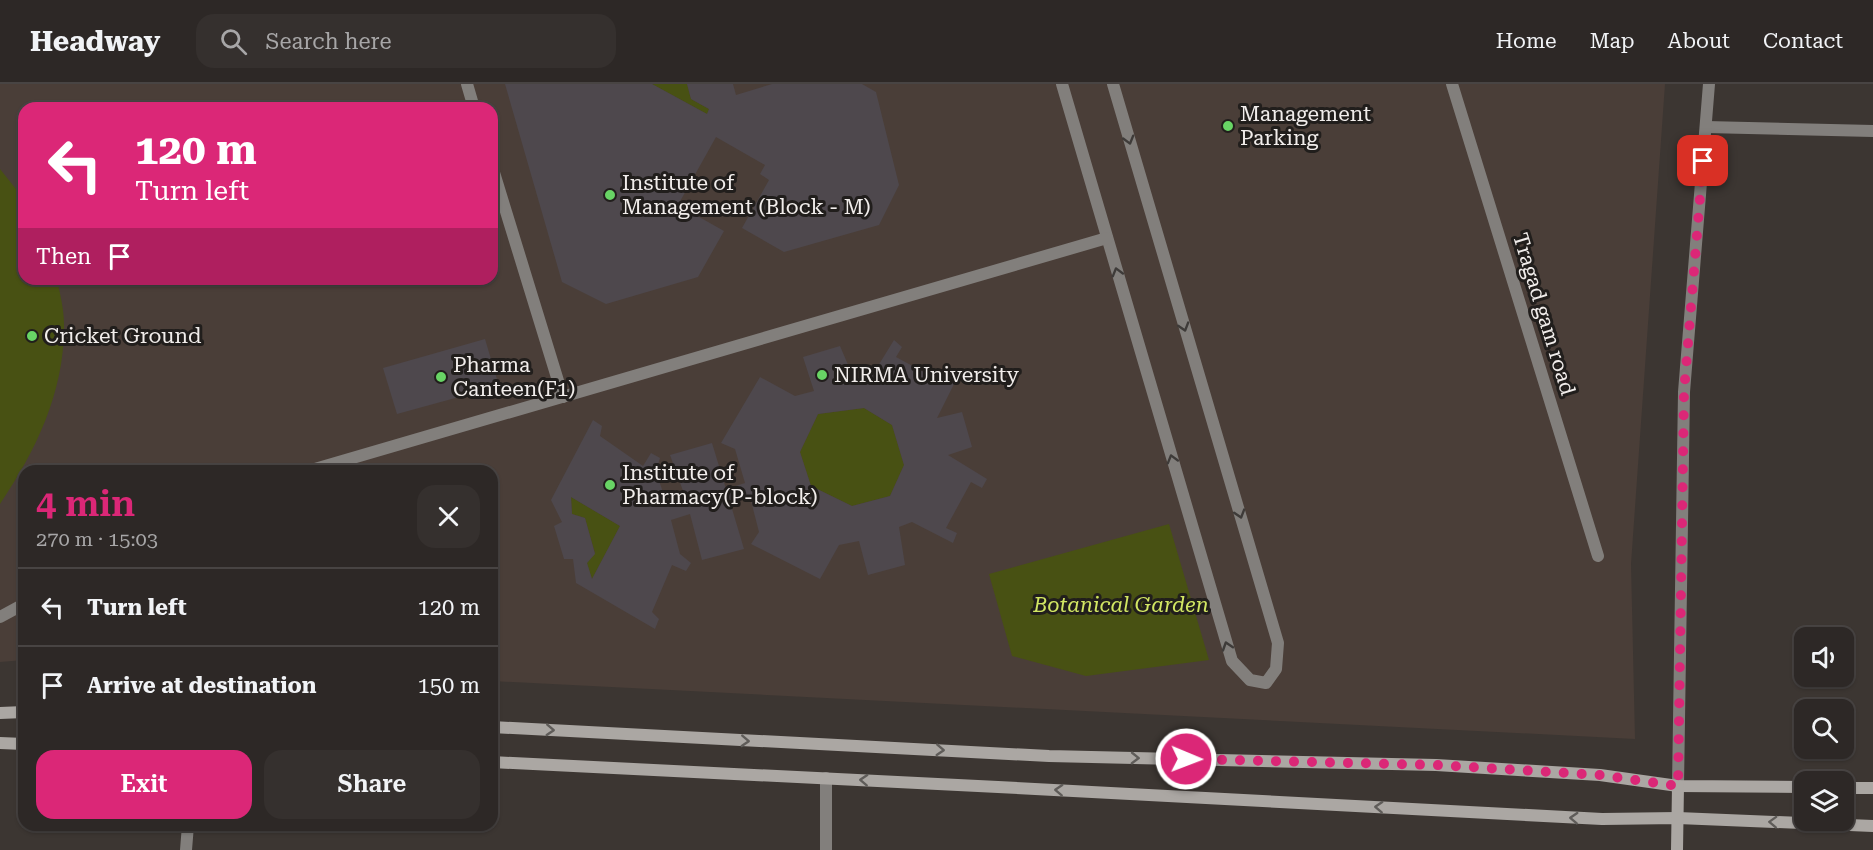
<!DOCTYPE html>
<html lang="en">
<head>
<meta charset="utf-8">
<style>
	:root { --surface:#2d2826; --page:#35302e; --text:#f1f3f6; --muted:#a7a6a7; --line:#484443; --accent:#db2777 }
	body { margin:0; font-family:"Roboto Serif",serif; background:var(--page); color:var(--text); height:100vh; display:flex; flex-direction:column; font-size:22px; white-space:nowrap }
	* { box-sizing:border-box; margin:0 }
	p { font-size:20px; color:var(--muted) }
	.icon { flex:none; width:33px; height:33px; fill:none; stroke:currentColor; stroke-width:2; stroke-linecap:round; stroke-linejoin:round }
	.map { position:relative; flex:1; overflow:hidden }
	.drawer { position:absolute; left:18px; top:381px; width:480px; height:366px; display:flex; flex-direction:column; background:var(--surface); border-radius:18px; box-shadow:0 2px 4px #0004,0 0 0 2px var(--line) }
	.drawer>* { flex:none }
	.banner { position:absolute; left:18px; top:18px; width:480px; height:183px; border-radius:18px; box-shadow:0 2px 4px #0004,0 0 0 2px var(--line); background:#db2777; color:#fff; overflow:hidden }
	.fabs { position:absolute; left:1794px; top:543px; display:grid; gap:12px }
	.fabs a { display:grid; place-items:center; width:60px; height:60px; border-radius:12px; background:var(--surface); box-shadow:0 2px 4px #0004,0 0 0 2px var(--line); font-size:30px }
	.pin { position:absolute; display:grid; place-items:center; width:51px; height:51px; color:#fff; margin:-26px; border-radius:12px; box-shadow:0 3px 9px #0006 }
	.me { position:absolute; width:66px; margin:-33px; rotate:91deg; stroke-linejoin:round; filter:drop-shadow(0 0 4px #0008) }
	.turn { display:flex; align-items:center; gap:21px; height:126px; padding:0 18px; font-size:27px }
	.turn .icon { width:78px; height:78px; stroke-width:2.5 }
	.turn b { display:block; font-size:42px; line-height:51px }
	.then { display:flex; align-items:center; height:57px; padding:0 18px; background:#0003; gap:12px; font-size:22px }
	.round { display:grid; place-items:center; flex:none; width:63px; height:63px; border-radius:18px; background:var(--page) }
	.summary { display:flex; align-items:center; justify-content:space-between; height:102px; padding:0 18px }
	h1 { font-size:36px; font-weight:600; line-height:45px; color:var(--accent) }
	.cta { display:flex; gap:12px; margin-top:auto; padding:12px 18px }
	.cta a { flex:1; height:69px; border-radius:18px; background:var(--accent); color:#fff; font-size:24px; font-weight:600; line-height:69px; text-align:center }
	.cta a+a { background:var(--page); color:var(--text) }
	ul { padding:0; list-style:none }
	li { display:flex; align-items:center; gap:18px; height:78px; padding:0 18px; border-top:2px solid var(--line) }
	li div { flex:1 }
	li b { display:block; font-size:22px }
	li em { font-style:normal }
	header { display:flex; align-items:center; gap:36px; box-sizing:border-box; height:84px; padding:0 30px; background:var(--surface); border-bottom:2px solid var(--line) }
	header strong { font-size:28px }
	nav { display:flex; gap:33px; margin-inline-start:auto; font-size:21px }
	.search { width:420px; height:54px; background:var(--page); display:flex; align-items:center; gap:15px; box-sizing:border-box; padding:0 21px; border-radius:18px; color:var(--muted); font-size:22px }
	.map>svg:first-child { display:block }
</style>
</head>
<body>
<header>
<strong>Headway</strong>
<div class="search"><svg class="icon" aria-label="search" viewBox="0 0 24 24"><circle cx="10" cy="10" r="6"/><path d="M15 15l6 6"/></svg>Search here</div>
<nav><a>Home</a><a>Map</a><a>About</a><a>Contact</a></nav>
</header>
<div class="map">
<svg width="1873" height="766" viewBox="0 0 1873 766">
	<rect width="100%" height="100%" fill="#3c3632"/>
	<path fill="#4a3e38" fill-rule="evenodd" d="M0 0H1665L1631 480 1635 655 492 597V387H24V576L0 578ZM24 24H492V195H24Z"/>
	<g fill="#485113">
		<path d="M652 0H687L691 15 709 25 707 30Z"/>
		<path d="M0 85 24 115V195H57C60 210 64 225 64 240 65 307 36 367 0 420Z"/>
		<path d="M864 324 892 341 904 381 890 412 852 422 811 402 800 368 818 330Z"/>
		<path d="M571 413 620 442 592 495 587 479 595 469 585 434 572 430Z"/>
		<path d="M1169 440 1209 576 1086 592 1012 572 989 490Z"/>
	</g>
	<g fill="#4e484d" fill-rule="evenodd">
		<path d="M505 0H652L707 30 709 25 691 15 687 0H733L736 11 772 0H862L876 8 899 101 879 141 784 168 742 144 769 96 760 90 765 81 716 53 678 121 724 147 698 193 606 220 562 198Z"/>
		<path d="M485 255 499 302 397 330 383 284Z"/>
		<path d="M894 256 902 263 896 273 942 298 947 288 957 294 937 334 962 328 972 363 948 371 987 395 982 404 971 398 946 444 957 449 953 459 912 438 899 443 905 481 868 491 859 457 839 461 820 495 751 460 759 448 750 413 730 418 744 465 702 476 690 430 671 436 680 470 691 479 686 487 672 481 652 528 659 535 655 545 576 499 573 475H564L554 442 562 438 551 416 593 336 602 342 600 352 643 382 651 369 660 374 656 387 667 421 686 415 670 371 712 359 726 405 745 399 735 365 721 359 760 293 795 312 814 307 803 273 840 262 855 297 870 295ZM864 324 892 341 904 381 890 412 852 422 811 402 800 368 818 330ZM571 413 620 442 592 495 587 479 595 470 585 434 572 430Z"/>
	</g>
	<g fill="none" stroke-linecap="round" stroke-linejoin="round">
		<g stroke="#827f7c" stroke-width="12">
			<path d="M467 0 474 24"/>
			<path d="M1062 0 1232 577 1250 596 1266 599 1276 585 1278 559 1113 0"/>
			<path d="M1706 43 1873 47"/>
			<path d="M492 82 563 313"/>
			<path d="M308 387 1107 154"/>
			<path d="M0 533 24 520"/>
		</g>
		<g stroke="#827f7c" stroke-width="12">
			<path d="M1452 0 1598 472"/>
			<path d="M826 694V766"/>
			<path d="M1678 702 1684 308 1709 0"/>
			<path d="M186 766 188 741"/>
		</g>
		<g stroke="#aba7a3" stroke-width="12">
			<path d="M0 629 24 628"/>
			<path d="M492 643 1049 672 1436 681 1600 691 1678 702 1804 703"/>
			<path d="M0 659 24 660"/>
			<path d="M492 678 998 703 1602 735 1678 734 1873 742"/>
			<path d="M1844 704H1873"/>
			<path d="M1677 766 1678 702"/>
		</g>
	</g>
	<defs><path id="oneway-chevron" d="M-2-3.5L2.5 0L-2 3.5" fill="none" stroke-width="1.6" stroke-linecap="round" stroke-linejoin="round" transform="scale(1.5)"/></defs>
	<g stroke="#3e3b39">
		<use href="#oneway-chevron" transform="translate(1129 56) rotate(74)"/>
		<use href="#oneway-chevron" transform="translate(1117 188) rotate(-106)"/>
		<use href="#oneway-chevron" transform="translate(1184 243) rotate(73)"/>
		<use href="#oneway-chevron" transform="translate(1172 375) rotate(-106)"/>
		<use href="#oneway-chevron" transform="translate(1240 430) rotate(73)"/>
		<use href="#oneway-chevron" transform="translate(1227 562) rotate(-108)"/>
	</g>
	<g stroke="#5f5c59">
		<use href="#oneway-chevron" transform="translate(550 646) rotate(3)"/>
		<use href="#oneway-chevron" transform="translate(745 657) rotate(3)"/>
		<use href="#oneway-chevron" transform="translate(940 666) rotate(3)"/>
		<use href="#oneway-chevron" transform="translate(1135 674) rotate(1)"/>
		<use href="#oneway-chevron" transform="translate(864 696) rotate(-177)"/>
		<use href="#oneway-chevron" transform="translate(1059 706) rotate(-177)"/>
		<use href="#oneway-chevron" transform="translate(1379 723) rotate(-177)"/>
		<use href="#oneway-chevron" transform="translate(1574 734) rotate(-177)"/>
		<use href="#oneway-chevron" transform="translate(1773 738) rotate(-178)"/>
	</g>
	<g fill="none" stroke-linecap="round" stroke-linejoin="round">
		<path stroke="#db2777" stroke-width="10" stroke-dasharray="0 18" d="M1186 675 1436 681 1600 691 1678 702 1684 308 1703 77"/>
	</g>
	<g fill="#68d465" stroke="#211e1c" stroke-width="2">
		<circle cx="1228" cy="42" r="6"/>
		<circle cx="610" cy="111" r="6"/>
		<circle cx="32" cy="252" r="6"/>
		<circle cx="822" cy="291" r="6"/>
		<circle cx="441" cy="293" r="6"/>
		<circle cx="610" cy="401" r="6"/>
	</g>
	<g text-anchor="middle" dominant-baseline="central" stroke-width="6" stroke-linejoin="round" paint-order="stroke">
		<g font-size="21" fill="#f1edeb" stroke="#211e1c" text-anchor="start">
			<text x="1240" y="30">Management<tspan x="1240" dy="24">Parking</tspan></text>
			<text x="622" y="99">Institute of<tspan x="622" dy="24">Management (Block - M)</tspan></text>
			<text x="44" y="252">Cricket Ground</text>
			<text x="453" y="281">Pharma<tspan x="453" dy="24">Canteen(F1)</tspan></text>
			<text x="834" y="291">NIRMA University</text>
			<text x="622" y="389">Institute of<tspan x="622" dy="24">Pharmacy(P-block)</tspan></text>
		</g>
		<g font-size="21" fill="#f1edeb" stroke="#211e1c">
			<text transform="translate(1544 230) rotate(73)">Tragad gam road</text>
		</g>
		<g font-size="21" font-style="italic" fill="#d2e663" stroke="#211e1c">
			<text x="1121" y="521">Botanical Garden</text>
		</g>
	</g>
</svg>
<div class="fabs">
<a><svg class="icon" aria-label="sound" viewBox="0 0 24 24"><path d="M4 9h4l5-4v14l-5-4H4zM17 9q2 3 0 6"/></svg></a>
<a><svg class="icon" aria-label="search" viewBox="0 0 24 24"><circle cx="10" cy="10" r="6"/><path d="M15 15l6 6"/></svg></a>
<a><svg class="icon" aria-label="layers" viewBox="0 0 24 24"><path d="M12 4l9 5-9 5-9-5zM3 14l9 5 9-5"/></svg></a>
</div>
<div class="pin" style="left:1703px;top:77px;background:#d93025"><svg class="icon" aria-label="arrive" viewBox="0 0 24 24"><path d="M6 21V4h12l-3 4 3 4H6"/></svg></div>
<svg class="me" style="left:1186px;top:675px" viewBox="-20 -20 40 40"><circle r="17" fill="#db2777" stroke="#fff" stroke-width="3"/><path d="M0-11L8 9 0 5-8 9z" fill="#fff"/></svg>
<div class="banner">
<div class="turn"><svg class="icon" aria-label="left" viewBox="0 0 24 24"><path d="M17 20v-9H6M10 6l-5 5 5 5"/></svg><div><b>120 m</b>Turn left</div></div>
<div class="then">Then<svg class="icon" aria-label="arrive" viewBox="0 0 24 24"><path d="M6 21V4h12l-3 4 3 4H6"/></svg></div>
</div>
<section class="drawer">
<div class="summary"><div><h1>4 min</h1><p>270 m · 15:03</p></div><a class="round"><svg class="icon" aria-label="close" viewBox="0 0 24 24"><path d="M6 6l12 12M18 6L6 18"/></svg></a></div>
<ul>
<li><svg class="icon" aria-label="left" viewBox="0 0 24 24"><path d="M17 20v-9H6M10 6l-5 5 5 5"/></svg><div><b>Turn left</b></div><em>120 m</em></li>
<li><svg class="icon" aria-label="arrive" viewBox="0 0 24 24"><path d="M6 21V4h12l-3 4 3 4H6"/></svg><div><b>Arrive at destination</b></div><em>150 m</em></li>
</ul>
<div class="cta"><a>Exit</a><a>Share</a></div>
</section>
</div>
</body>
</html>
